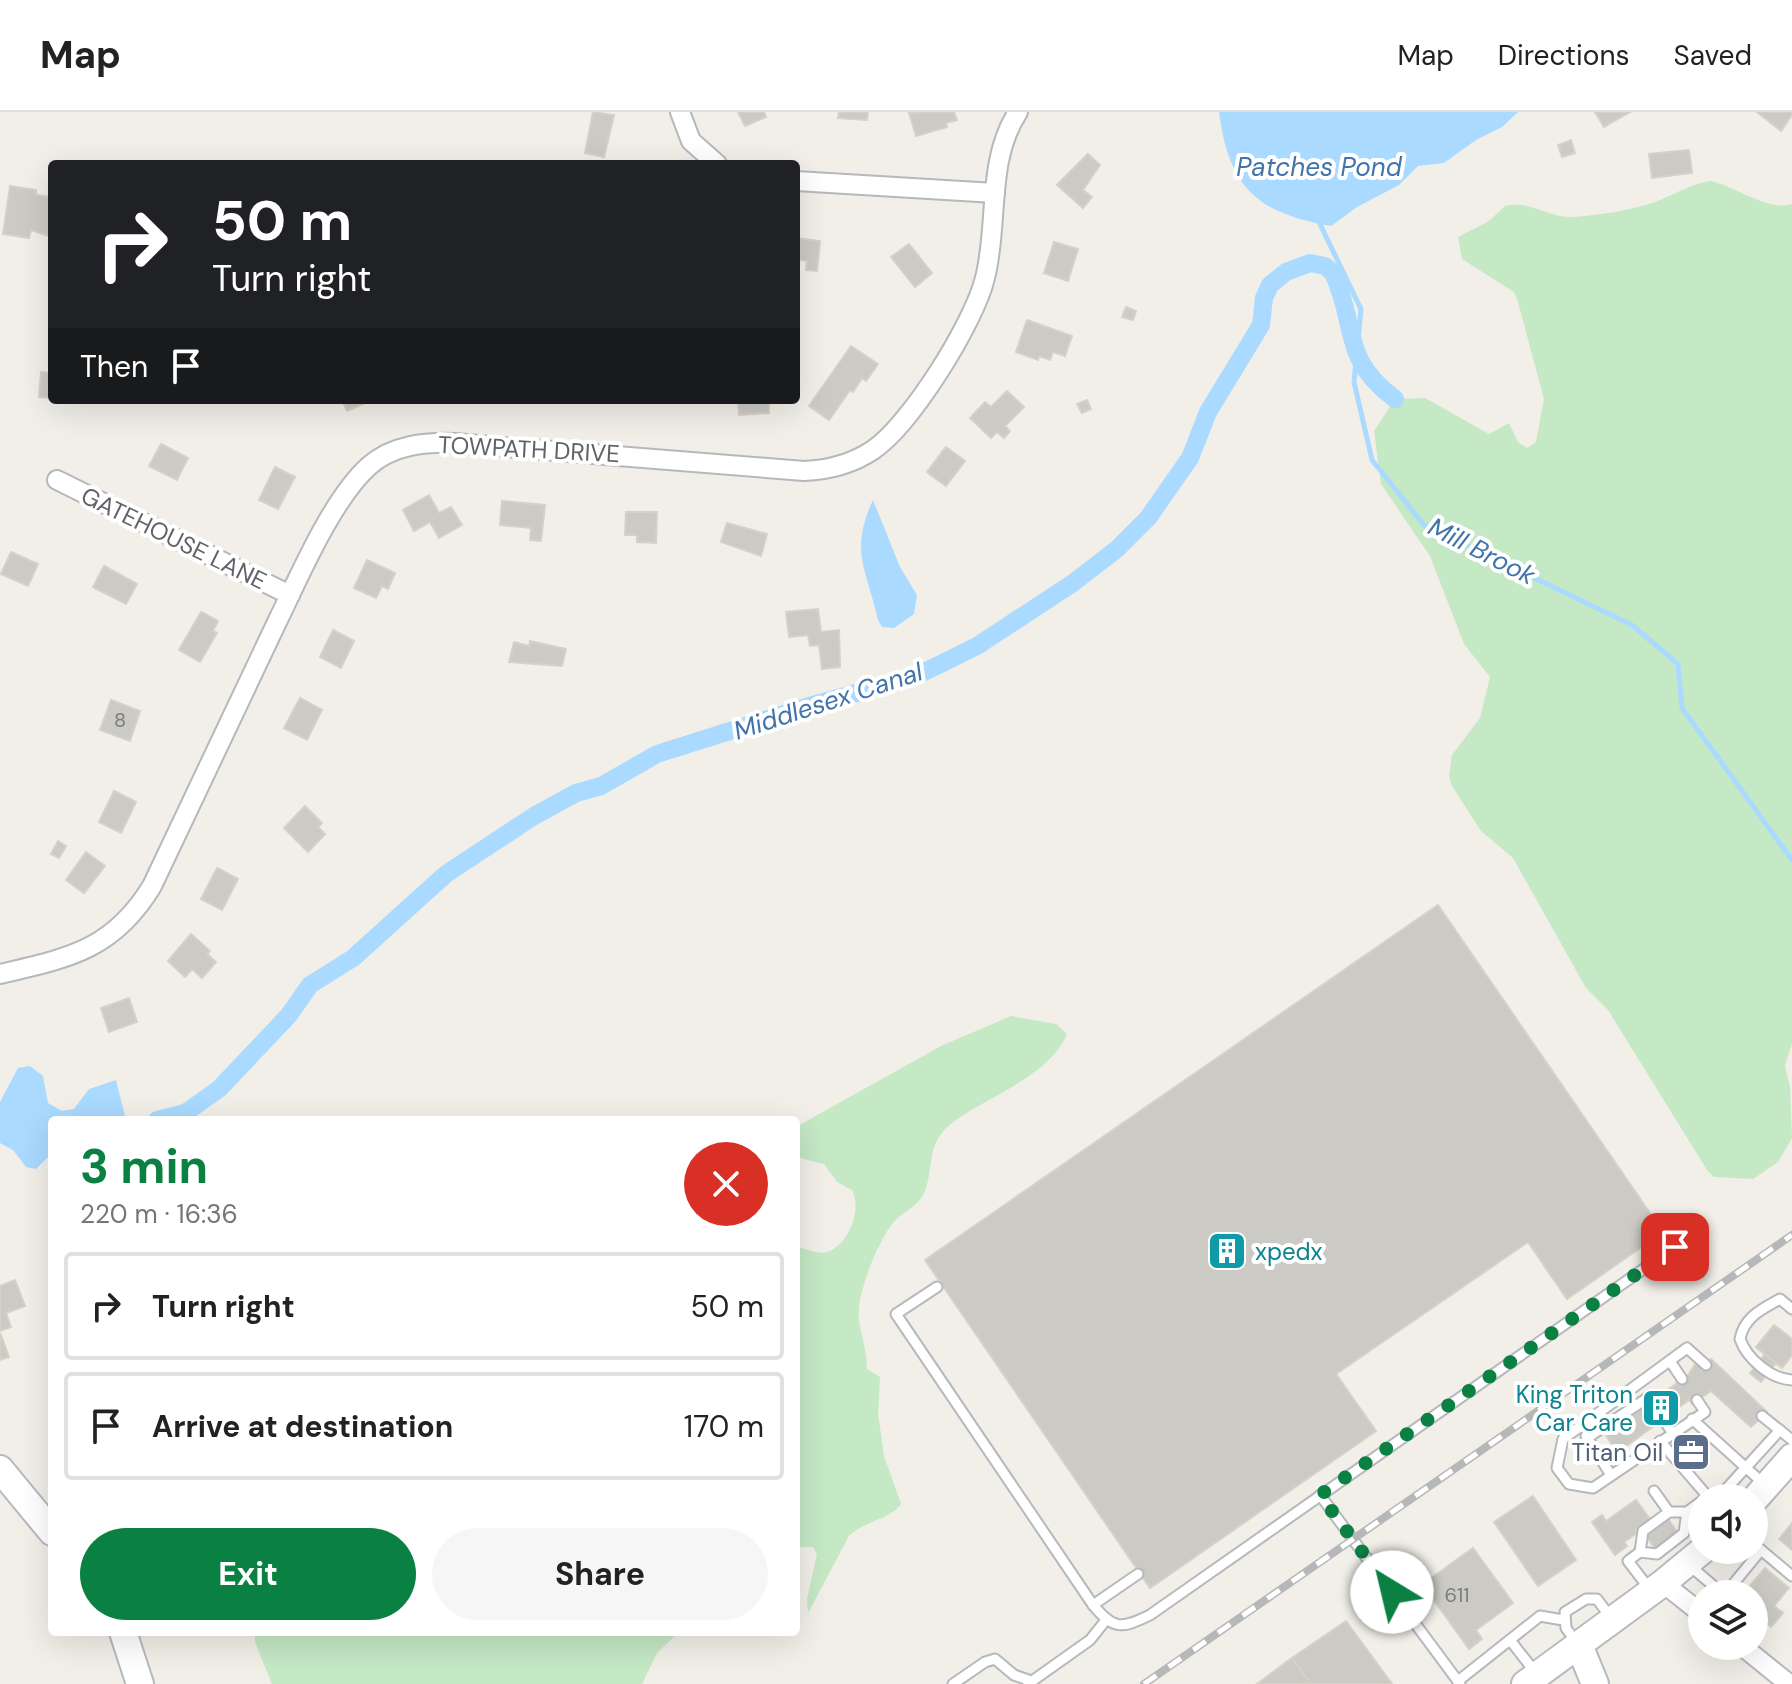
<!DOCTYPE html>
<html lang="en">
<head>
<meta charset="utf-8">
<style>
	:root { --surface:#fff; --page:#f6f6f6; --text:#222; --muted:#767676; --line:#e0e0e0; --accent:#0b8043 }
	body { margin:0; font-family:"DM Sans",sans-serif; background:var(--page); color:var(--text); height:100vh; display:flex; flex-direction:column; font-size:30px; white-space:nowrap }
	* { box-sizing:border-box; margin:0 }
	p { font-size:26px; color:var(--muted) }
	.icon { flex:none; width:44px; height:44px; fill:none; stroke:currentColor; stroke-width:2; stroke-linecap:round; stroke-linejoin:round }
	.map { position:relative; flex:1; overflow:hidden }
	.side { position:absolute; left:48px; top:1004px; width:752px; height:520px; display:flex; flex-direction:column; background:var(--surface); border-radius:8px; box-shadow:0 8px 32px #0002 }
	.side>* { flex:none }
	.banner { position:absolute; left:48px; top:48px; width:752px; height:244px; border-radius:8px; box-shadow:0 8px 32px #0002; background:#202124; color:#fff; overflow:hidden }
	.controls { position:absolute; left:1688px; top:1372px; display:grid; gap:16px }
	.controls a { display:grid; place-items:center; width:80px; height:80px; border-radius:50%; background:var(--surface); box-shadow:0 8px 32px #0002; font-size:40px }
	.pin { position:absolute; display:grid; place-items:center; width:68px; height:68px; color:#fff; margin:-34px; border-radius:16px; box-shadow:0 4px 12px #0006 }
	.me { position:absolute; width:88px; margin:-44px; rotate:324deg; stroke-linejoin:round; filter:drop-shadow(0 0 6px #0008) }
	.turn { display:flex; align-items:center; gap:28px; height:168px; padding:0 32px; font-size:36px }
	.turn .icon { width:104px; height:104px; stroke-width:2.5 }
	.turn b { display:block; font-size:56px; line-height:68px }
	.then { display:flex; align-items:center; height:76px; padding:0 32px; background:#0003; gap:16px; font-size:30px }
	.round { display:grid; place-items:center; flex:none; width:84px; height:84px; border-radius:42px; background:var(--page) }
	.head { display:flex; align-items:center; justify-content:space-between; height:136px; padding:0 32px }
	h1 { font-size:48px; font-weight:700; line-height:60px; color:var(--accent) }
	.cta { display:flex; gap:16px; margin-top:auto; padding:16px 32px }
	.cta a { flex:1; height:92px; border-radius:48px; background:var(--accent); color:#fff; font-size:32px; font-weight:700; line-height:92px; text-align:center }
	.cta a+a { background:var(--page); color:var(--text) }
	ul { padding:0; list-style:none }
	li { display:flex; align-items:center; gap:24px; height:108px; margin:0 16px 12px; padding:0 16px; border:4px solid var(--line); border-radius:8px }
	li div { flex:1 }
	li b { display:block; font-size:30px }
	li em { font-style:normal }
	header { display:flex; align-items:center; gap:48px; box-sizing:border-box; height:112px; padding:0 40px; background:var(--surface); border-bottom:2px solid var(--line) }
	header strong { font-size:38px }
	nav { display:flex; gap:44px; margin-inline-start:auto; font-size:28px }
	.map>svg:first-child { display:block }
</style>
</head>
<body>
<header>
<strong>Map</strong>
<nav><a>Map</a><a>Directions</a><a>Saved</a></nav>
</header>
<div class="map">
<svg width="1792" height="1572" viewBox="0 0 1792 1572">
	<rect width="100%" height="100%" fill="#f1efe8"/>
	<g fill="#c5e8c5">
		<path d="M1710 69C1738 75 1768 100 1792 92V931L1785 954 1790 975 1792 1026 1778 1050 1753 1067 1714 1065 1707 1058 1608 898 1586 876 1513 746 1481 719 1452 674 1449 665 1452 643 1480 606 1490 565 1464 532 1430 444 1381 372 1374 319 1395 287 1425 286 1489 322 1509 311 1518 330 1527 336 1536 330 1544 287 1518 190 1514 180 1462 147 1458 125 1489 109 1505 94C1530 88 1547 105 1571 105 1594 104 1624 99 1646 93 1668 87 1686 73 1710 69Z"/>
		<path d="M1011 904 1056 912 1067 922C1049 965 987 984 952 1011 923 1034 936 1057 923 1083 916 1096 900 1101 892 1112 877 1132 855 1185 859 1209 862 1227 867 1239 867 1257L880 1265 878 1302 884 1344 901 1392C890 1408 863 1409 849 1424L808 1501 807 1487 817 1442 813 1435H796V1134C805 1137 819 1143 828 1140 850 1131 862 1097 852 1078L837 1070 824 1052 796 1045V1015L941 934Z"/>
		<path d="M255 1520H679L657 1541 642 1572H272L255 1530Z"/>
	</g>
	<g fill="#aadaff">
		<path d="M1219 0H1518L1502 15 1476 28 1444 51 1418 54 1399 73 1357 95 1331 114C1256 101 1229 75 1219 0Z"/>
		<path d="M873 388 900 455 917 483 914 502 894 516 882 515 878 508C867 458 849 440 873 388Z"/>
		<path d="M30 954 43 964 48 991 62 999 74 997 89 977 116 968 126 1008H52V1041L36 1057 26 1055 13 1038 0 1031V990L18 956Z"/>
	</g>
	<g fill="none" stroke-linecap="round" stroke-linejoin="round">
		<path stroke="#aadaff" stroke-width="5" d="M1318 108 1361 197 1354 270 1372 348 1424 413 1632 513 1678 552 1682 596 1792 748"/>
		<path stroke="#aadaff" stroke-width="18" d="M157 1008 185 1001 219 977 289 903 310 873 353 846 446 762 534 704 576 681 601 674 657 642 809 594 914 565 977 534 1073 471 1117 437 1148 406 1190 346 1208 300 1261 213 1264 186 1270 173 1286 160 1310 151 1325 154 1333 161C1358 215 1340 246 1395 287"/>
	</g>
	<g fill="#cccac5" stroke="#d6d1c6" stroke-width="2">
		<path d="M593 0 614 3 604 45 585 41Z"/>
		<path d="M738 0H764L766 5 745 14Z"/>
		<path d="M839 0H868L867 8 838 6Z"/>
		<path d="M954 0 957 8 946 11 947 15 916 24 909 1Z"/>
		<path d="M1595 0H1630L1604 15Z"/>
		<path d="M1757 0H1792V3L1781 19Z"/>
		<path d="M1571 28 1575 41 1562 45 1558 33Z"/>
		<path d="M1689 38 1692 61 1652 66 1649 42Z"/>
		<path d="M1088 42 1100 53 1083 78 1092 85 1083 96 1057 73Z"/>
		<path d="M10 74 36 78V83L52 85V125L31 118 29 126 3 122Z"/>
		<path d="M796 126 820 129 817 159 806 158 807 149 796 147Z"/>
		<path d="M1054 130 1078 137 1068 169 1044 161Z"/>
		<path d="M909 132 932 161 915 175 891 145Z"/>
		<path d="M1126 195 1136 199 1133 208 1122 205Z"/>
		<path d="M1027 208 1072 224 1065 244 1053 240 1050 248 1039 244 1038 248 1016 240Z"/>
		<path d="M851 234 878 252 866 269 862 266 853 280 850 278 829 308 809 294Z"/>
		<path d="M41 260 52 261V286L39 285Z"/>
		<path d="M1007 279 1024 295 1005 314 1010 319 1004 326 997 320 991 326 970 306 985 290 991 295Z"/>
		<path d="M342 288H372L347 299Z"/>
		<path d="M738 288H769V301L739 303Z"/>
		<path d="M1087 288 1091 297 1082 301 1077 292Z"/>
		<path d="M161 332 188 346 177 368 149 354Z"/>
		<path d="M946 335 965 349 946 374 927 360Z"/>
		<path d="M275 355 295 365 278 397 259 388Z"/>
		<path d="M429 383 439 401 451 395 462 413 439 426 430 410 414 419 403 398Z"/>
		<path d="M502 389 545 393 541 429 530 428 531 416 500 413Z"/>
		<path d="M626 400H657L656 431 637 430V423H625Z"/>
		<path d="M727 411 767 422 761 444 721 430Z"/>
		<path d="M11 440 38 452 28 474 1 462Z"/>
		<path d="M367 448 395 461 388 477 382 474 376 486 354 476Z"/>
		<path d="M104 454 137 472 126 492 93 475Z"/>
		<path d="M818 497 821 520 839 518 840 555 822 557 819 533 810 534 808 523 789 525 786 500Z"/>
		<path d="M201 500 218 509 213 519 217 521 200 550 179 538Z"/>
		<path d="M333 518 354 529 341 556 320 545Z"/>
		<path d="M530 529 566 537 562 554 509 550 514 530 529 534Z"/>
		<path d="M300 586 322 598 307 628 284 616Z"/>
		<path d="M111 588 140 599 130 629 100 618Z"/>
		<path d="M114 679 136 690 121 721 99 710Z"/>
		<path d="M305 694 322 711 318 715 325 722 308 740 284 716Z"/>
		<path d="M58 729 66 734 59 746 51 742Z"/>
		<path d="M86 740 105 754 84 781 66 768Z"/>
		<path d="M217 756 238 767 222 798 201 787Z"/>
		<path d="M1438 793 1663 1120 1567 1187 1528 1130 1336 1262 1376 1319 1150 1476 925 1148Z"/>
		<path d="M191 822 210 839 207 842 216 850 202 866 192 857 185 865 168 849Z"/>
		<path d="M129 886 137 910 109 920 101 896Z"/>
		<path d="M15 1168 25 1194 6 1201 11 1215 0 1219V1174Z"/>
		<path d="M1774 1213 1792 1227V1243L1782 1256 1756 1235Z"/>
		<path d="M0 1221 9 1245 0 1248Z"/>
		<path d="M1765 1242 1776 1251 1761 1270 1750 1261Z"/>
		<path d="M1711 1247 1767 1300 1751 1315 1711 1279 1692 1292 1689 1288 1617 1341 1606 1323 1688 1263 1696 1251 1702 1257Z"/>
		<path d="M1690 1331 1704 1345 1691 1358 1678 1344Z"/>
		<path d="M1533 1384 1576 1448 1538 1474 1494 1410Z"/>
		<path d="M1636 1388 1650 1407 1635 1418 1637 1421 1624 1430 1627 1434 1615 1443 1592 1410 1602 1403 1606 1409Z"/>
		<path d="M1668 1407 1678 1421 1656 1438 1646 1424Z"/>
		<path d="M1792 1411V1438L1779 1427Z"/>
		<path d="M1473 1436 1513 1491 1476 1518 1482 1527 1469 1537 1433 1487 1418 1499 1404 1480 1427 1463 1430 1467Z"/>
		<path d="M1765 1456 1789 1476 1774 1494 1783 1501 1771 1515 1754 1502V1482H1743Z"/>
		<path d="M1346 1509 1392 1572H1311L1292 1546Z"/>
		<path d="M1292 1546 1311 1572H1257Z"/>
	</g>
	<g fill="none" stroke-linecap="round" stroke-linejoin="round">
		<g stroke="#b5b8bc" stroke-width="13">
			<g id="lane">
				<path d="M937 1175 896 1202 1093 1493C1114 1518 1121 1517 1150 1503L1675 1135"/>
				<path d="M1792 1197 1780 1187C1762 1197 1744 1205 1740 1227 1747 1247 1771 1267 1792 1268"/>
				<path d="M1670 1249 1682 1267"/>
				<path d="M1697 1288 1705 1300 1593 1376 1569 1372 1557 1356 1563 1327 1687 1236 1706 1253"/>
				<path d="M1762 1304 1792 1328"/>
				<path d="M1663 1307 1672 1320"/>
				<path d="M1692 1307 1764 1372"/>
				<path d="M1586 1324 1611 1363"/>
				<path d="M1587 1326 1649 1285 1652 1289"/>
				<path d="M1660 1329 1709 1386"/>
				<path d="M1654 1379 1669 1400"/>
				<path d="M1320 1383 1460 1572"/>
				<path d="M1718 1386 1780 1318"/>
				<path d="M1687 1400 1684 1421 1657 1442 1640 1440 1643 1419 1669 1400H1687L1702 1389"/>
				<path d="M1754 1432 1792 1464"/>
				<path d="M1640 1440 1628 1449 1651 1479"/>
				<path d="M1689 1453 1723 1482"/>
				<path d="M1725 1482 1761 1438"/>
				<path d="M1093 1493 1138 1462"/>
				<path d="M1510 1528 1535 1560"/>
				<path d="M1576 1530 1566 1516 1565 1500 1586 1487H1597L1611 1506"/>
				<path d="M1458 1569 1540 1504 1563 1508"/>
				<path d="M953 1572 985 1550 995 1547 1014 1563 1031 1569"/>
				<path d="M1028 1572 1090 1528 1106 1508"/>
			</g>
		</g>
		<g stroke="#b5b8bc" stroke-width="22">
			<g id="street">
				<path d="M680 0 691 29 717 52"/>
				<path d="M796 69 995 81"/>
				<path d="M57 368 290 483"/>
				<path d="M0 862C69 846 113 838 152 774 194 686 235 598 277 510 299 465 332 387 369 354 392 333 425 330 455 331L804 359C829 358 852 352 873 338 911 312 974 211 985 166 999 111 986 49 1018 0"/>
				<path d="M1663 1471 1702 1502"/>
				<path d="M1742 1534 1789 1572"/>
			</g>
		</g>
		<g stroke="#b6babf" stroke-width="30">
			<g id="secondary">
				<path d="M0 1357 52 1420"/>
				<path d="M1754 1388 1792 1345"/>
				<path d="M123 1520 140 1572"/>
				<path d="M1579 1533 1595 1572"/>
				<path d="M1525 1572 1663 1471 1703 1438"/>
			</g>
		</g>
		<use href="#lane" stroke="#fff" stroke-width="9"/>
		<use href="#street" stroke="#fff" stroke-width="18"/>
		<use href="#secondary" stroke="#fff" stroke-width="26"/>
		<g stroke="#b6b7b8" stroke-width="8">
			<path id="rail" d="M1144 1572 1792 1123"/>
		</g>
		<use href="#rail" stroke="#fff" stroke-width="5" stroke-dasharray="15" stroke-linecap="butt"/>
	</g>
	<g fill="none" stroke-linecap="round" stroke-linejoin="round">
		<path stroke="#0b8043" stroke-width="14" stroke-dasharray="0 25.2" d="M1392 1480 1320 1383 1675 1135"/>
	</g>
	<defs>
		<g id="building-square" transform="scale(2)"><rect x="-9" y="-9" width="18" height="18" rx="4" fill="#0f9aa8" stroke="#fff"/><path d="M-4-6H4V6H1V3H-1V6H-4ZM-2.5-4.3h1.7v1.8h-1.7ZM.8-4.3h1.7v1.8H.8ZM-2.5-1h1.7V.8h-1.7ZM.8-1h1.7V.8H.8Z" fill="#fff"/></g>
		<g id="office-square" transform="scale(2)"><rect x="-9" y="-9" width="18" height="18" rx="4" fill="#5c6f8a" stroke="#fff"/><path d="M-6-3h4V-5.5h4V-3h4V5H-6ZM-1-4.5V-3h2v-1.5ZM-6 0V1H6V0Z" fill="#fff"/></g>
	</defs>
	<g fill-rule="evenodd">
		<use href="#building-square" x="1227" y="1139"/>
		<use href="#building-square" x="1661" y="1296"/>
		<use href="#office-square" x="1691" y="1340"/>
	</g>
	<g text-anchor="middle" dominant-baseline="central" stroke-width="8" stroke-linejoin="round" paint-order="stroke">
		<g font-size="20" fill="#7a7d7f">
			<text x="120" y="608">8</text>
			<text x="1457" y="1483">611</text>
		</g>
		<g font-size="24" fill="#5f6368" stroke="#fff">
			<text transform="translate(529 337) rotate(3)">TOWPATH DRIVE</text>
			<text transform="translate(174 426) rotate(26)">GATEHOUSE LANE</text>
		</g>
		<g font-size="24" fill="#0d838f" stroke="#fff" text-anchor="start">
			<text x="1255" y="1139">xpedx</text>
			<text x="1633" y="1282" text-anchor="end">King Triton<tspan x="1633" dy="28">Car Care</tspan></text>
		</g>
		<g font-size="24" fill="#4e5e75" stroke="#fff" text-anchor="end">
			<text x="1663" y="1340">Titan Oil</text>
		</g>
		<g font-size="26" font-style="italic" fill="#4174aa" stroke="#fff">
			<text x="1319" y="55">Patches Pond</text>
			<text transform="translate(1482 439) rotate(27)">Mill Brook</text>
			<text transform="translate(828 589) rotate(-18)">Middlesex Canal</text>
		</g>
	</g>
</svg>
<div class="controls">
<a><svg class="icon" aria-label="sound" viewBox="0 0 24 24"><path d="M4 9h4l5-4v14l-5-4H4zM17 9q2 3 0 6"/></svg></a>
<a><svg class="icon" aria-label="layers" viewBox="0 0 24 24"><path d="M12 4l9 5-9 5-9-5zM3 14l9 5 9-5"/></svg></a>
</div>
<div class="pin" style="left:1675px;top:1135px;background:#d93025"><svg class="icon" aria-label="arrive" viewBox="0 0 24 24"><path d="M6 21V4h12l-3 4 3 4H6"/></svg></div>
<svg class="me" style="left:1392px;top:1480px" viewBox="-20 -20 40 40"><circle r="19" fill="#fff"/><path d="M0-13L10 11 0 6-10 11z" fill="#0b8043"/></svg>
<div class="banner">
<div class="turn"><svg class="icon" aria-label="right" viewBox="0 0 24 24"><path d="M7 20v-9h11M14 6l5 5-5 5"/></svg><div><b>50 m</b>Turn right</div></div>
<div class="then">Then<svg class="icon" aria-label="arrive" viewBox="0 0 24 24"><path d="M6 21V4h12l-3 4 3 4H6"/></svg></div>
</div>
<section class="side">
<div class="head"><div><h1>3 min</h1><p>220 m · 16:36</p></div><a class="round" style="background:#d93025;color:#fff"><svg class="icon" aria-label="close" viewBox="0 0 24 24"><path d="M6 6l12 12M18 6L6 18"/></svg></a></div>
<ul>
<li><svg class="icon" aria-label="right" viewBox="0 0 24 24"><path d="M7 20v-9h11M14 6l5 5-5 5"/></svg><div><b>Turn right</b></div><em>50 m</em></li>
<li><svg class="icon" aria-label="arrive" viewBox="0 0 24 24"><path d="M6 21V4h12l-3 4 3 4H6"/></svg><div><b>Arrive at destination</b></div><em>170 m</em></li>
</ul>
<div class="cta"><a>Exit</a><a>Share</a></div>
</section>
</div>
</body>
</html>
